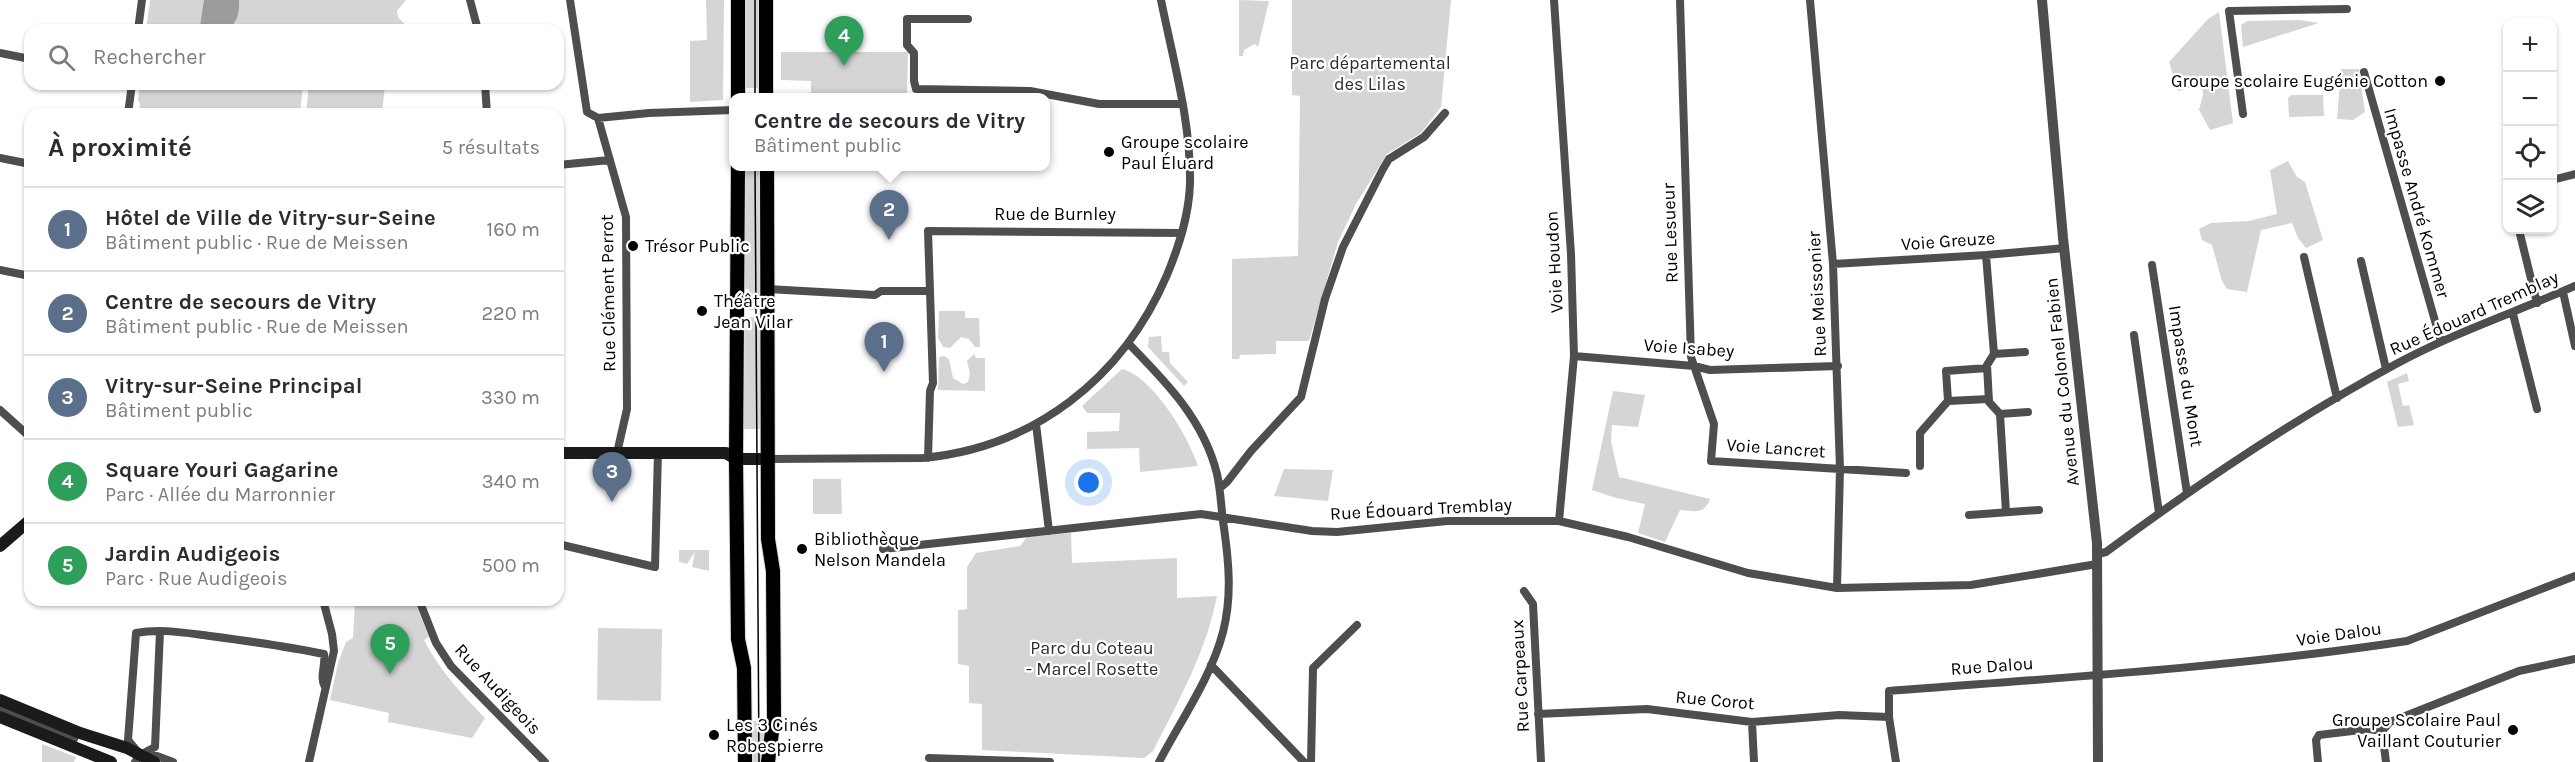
<!DOCTYPE html>
<html lang="fr">
<head>
<meta charset="utf-8">
<style>
  body { margin:0; font-family:Karla,sans-serif; background:#f2f2f3; color:#2b2b33 }
  .controls { position:absolute; right:18px; top:18px; display:grid; overflow:hidden; border-radius:12px; box-shadow:0 2px 4px #0004 }
  .controls button { width:54px; height:54px; display:grid; place-items:center; padding:0; border:0; border-bottom:2px solid #e1e1e2; background:#fff; color:#2b2b33; font:30px sans-serif }
  .you { position:absolute; left:1089px; top:483px; width:21px; height:21px; margin:-15px; border:4px solid #fff; border-radius:50%; background:#1a73e8; box-shadow:0 0 0 9px #1a73e833 }
  .badge { display:grid; place-items:center; width:39px; height:39px; border-radius:50%; background:#000; color:#fff; font-size:20px; font-weight:700 }
  .pin { position:absolute; translate:-50% -50px; filter:drop-shadow(0 2px 3px #0008) }
  .pin::after { content:''; position:absolute; top:32px; width:21px; height:18px; background:inherit; clip-path:polygon(0 0,100% 0,50% 100%) }
  .popup { position:absolute; left:729px; top:93px; width:321px; height:78px; box-sizing:border-box; display:grid; place-content:center; border-radius:12px; background:#fff; filter:drop-shadow(0 2px 4px #0005); font-size:20px; white-space:nowrap; color:#7c7c81 }
  .popup b { font-size:22px; color:#2b2b33 }
  .popup::after { content:''; position:absolute; left:50%; top:100%; margin-left:-12px; border:12px solid transparent; border-top-color:#fff }
  .list { margin:0; padding:0; list-style:none }
  h2 { display:flex; justify-content:space-between; align-items:center; height:78px; margin:0; padding:0 24px; font-size:26px }
  h2 small { font-size:20px; font-weight:400; color:#7c7c81 }
  .list li { display:grid; grid-template-columns:39px 1fr auto; gap:18px; align-items:center; box-sizing:border-box; height:84px; padding:0 24px; border-top:2px solid #e1e1e2 }
  .list b { display:block; font-size:22px; white-space:nowrap }
  .list p { margin:0; font-size:20px; white-space:nowrap; color:#7c7c81 }
  .list em { font-size:20px; font-style:normal; color:#7c7c81 }
  .icon { flex:none; width:33px; height:33px; fill:none; stroke:currentColor; stroke-width:2; stroke-linecap:round; stroke-linejoin:round }
  .map { position:relative; flex:none; width:2575px; height:762px; overflow:hidden }
  .search { position:absolute; background:#fff; box-shadow:0 2px 4px #0004; left:24px; top:24px; width:540px; height:66px; display:flex; align-items:center; gap:15px; box-sizing:border-box; padding:0 21px; border-radius:18px; color:#7c7c81; font-size:22px }
  .panel { position:absolute; background:#fff; box-shadow:0 2px 4px #0004; left:24px; top:108px; width:540px; height:498px; border-radius:18px }
  .map>svg:first-child { display:block }
  .green { fill:#d5d5d5 }
  .water { fill:#9c9c9c }
  .lines { fill:none; stroke-linecap:round; stroke-linejoin:round }
  .primary-casing { stroke:#dbdbdb; stroke-width:16 }
  .minor { stroke:#4e4e4e; stroke-width:8 }
  .tertiary { stroke:#4e4e4e; stroke-width:10 }
  .secondary { stroke:#1b1b1b; stroke-width:12 }
  .primary { stroke:#000; stroke-width:14 }
  .tram { stroke:#000; stroke-width:1.5 }
  .poi-dot { fill:#000; stroke:#fff; stroke-width:2 }
  .labels { text-anchor:middle; dominant-baseline:central; stroke-width:4.5; stroke-linejoin:round; paint-order:stroke }
  .park-label { font-size:18px; fill:#2c2c2c; stroke:#fff }
  .poi-label { font-size:18px; fill:#000; stroke:#fff; text-anchor:start }
  .street-label { font-size:18px; fill:#000; stroke:#fff }
</style>
</head>
<body>
<div class="map">
<svg width="2575" height="762" viewBox="0 0 2575 762">
  <rect width="100%" height="100%" fill="#fff"/>
  <!-- green -->
  <path class="green" d="M150,0H406L397,11L398,17L410,30H146Z
    M706,0H724L723,100L690,102V41L707,40Z
    M742,0H761V88H743Z
    M1239,0L1269,1L1258,47L1255,44L1244,50L1243,56H1239Z
    M1292,0H1451L1441,107L1421,133L1387,154L1356,204L1338,242L1309,341H1276V354L1240,355L1239,359H1232V259L1298,256L1300,96L1292,95Z
    M2219,12L2233,123L2210,130L2199,110L2203,95L2202,84L2178,91L2169,62L2208,19Z
    M2300,20L2319,23L2243,47L2241,25L2247,21Z
    M781,52H908L907,97H811V81L781,80Z
    M2341,69H2359L2365,112L2353,120L2337,119Z
    M140,84H303L300,114H139L140,104L138,100Z
    M309,84H385L382,114H306Z
    M2291,95H2323L2324,116L2289,117L2288,98Z
    M2288,161L2297,177L2305,182L2323,240L2306,248L2298,238L2292,223L2261,230L2247,292L2227,289L2222,281L2212,245L2202,240L2199,229L2211,223L2249,221L2277,214L2270,170Z
    M742,167H762V310H749V289H742Z
    M939,311H965V318H979L980,347H975L969,339L961,337L950,348L943,347L938,338Z
    M742,317H762L763,429H742Z
    M1161,336L1162,352H1169L1170,363L1188,382L1184,386L1148,347L1149,337Z
    M974,354L976,358H985V391L938,390L939,357L944,356L949,359L953,378L963,384L968,382L970,374L967,361Z
    M1122,369C1152,376 1189,437 1198,466L1140,472L1139,448L1087,449V432L1119,431L1120,413H1087L1082,406Z
    M2407,373L2409,381L2398,384L2403,406L2409,405L2414,425L2398,427L2387,382Z
    M1613,391L1645,395L1638,427L1612,425L1611,441L1619,477L1710,499C1704,515 1695,511 1680,510L1665,542L1638,533L1645,504L1616,498L1592,490Z
    M1284,469L1333,470L1328,501L1274,496Z
    M813,479H841L842,514H813Z
    M1071,533L1072,563L1177,558V598L1217,596C1206,652 1179,700 1153,751L1144,758L982,750V704L969,703V666L958,664V610L967,609V567L976,553L1020,546L1027,537Z
    M679,550H709V571L692,567L695,552L687,564L679,562Z
    M355,600H414L429,637L424,640C440,671 461,693 485,718L472,738L388,722L389,713L330,700L338,663L346,642L353,638Z
    M598,628L662,629L661,701L597,700Z
    M748,721H770L764,762H749Z
    M42,744L76,757L74,762H42Z"/>
  <!-- water -->
  <path class="water" d="M204,0H239C240,28 228,32 203,29L200,26Z"/>
  <g class="lines">
    <!-- primary casing -->
    <g class="primary-casing">
      <path id="primary" d="M766,0V98
        M738,98V0
        M738,166L736,459L738,639L744,668L745,762
        M767,166L768,539L773,571L774,717L768,762"/>
    </g>
    <!-- minor -->
    <path class="minor" d="M470,0L478,30
      M570,0L587,112L598,118L626,217L627,409L617,453
      M1554,0L1571,254L1574,356L1559,521
      M1680,0L1691,357L1714,424L1711,461L1906,473
      M1810,0L1833,264L1840,469L1837,588
      M968,19H907V45L914,53V81L916,89L1030,91L1099,104H1182
      M138,30L142,0
      M0,53L30,59
      M2364,72L2441,342
      M485,84L487,114
      M128,114L132,84
      M2243,114L2229,11L2347,9
      M598,118L649,113L733,110
      M0,158L30,164
      M558,165L610,160
      M2552,180L2575,174
      M2519,230L2537,303
      M1986,255L1994,354L1987,365L1989,402L2000,414L2006,512
      M2304,257L2337,398
      M2361,261L2386,369
      M1833,264L1986,255L2065,248
      M2152,265L2187,493
      M0,270L30,276
      M767,289L875,295L881,291H929
      M2563,292L2575,346
      M2513,314L2537,409
      M2134,335L2159,513
      M1129,344C1166,382 1204,420 1217,474C1221,491 1221,510 1224,528C1229,563 1232,597 1223,632C1211,678 1181,720 1159,762
      M1994,354L2025,352
      M1574,356L1694,366L1710,370L1838,366
      M1987,368L1946,371L1948,401L1989,399
      M0,410L30,437
      M2000,414L2028,412
      M1036,424L1049,531
      M928,458L930,391L933,383L928,231L1182,233
      M769,459L922,458C1034,448 1123,378 1167,275C1179,246 1189,216 1190,183C1191,121 1173,60 1161,0
      M1920,466V433L1948,401
      M1220,488L1227,482L1251,451L1301,397L1325,299L1343,247L1383,169L1389,159L1424,137L1445,113
      M1969,515L2039,510
      M558,544L655,567L658,452
      M883,549L1201,514L1312,531L1337,532L1447,521H1559L1628,537L1748,573L1837,588L1971,585L2097,564
      M2098,554L2106,552C2199,483 2294,419 2396,364C2453,333 2516,312 2575,286
      M1524,591L1533,604L1541,762
      M419,600L436,643L451,666L545,762
      M1211,665L1304,762
      M0,708L74,739
      M1538,714L1647,709L1752,722L1839,715L1889,717
      M1752,722L1754,762
      M2382,731L2390,722L2519,671L2575,659
      M2382,731L2386,762
      M138,752L128,740L136,633C160,628 186,633 210,636C248,641 286,646 324,654C326,666 319,677 325,687
      M144,755L157,756L173,762
      M929,758L1050,762
      M135,762L140,755L155,747L160,631
      M309,762L334,651L332,634L323,600
      M1311,762L1313,668L1357,625
      M1896,762L1889,717V691C2056,678 2221,668 2387,644L2407,641L2575,576
      M2318,762L2316,740L2319,735L2369,729L2382,731"/>
    <!-- tertiary -->
    <path class="tertiary" d="M2042,0L2063,238L2097,543L2098,762"/>
    <!-- secondary -->
    <path class="secondary" d="M558,453H726L736,459H769
      M0,546L30,520
      M0,700L80,733L127,748L154,762
      M0,717L111,762"/>
    <!-- primary -->
    <use href="#primary" class="primary"/>
    <!-- tram -->
    <path class="tram" d="M755,0V98
      M755,166L759,762"/>
  </g>
  <!-- markers -->
  <g class="poi-dot">
    <circle cx="2440" cy="81" r="6"/>
    <circle cx="1109" cy="152" r="6"/>
    <circle cx="633" cy="246" r="6"/>
    <circle cx="702" cy="311" r="6"/>
    <circle cx="802" cy="549" r="6"/>
    <circle cx="2513" cy="730" r="6"/>
    <circle cx="714" cy="735" r="6"/>
  </g>
  <g class="labels">
    <!-- park labels -->
    <g class="park-label">
      <text x="1370" y="63">Parc départemental<tspan x="1370" dy="21">des Lilas</tspan></text>
      <text x="1092" y="648">Parc du Coteau<tspan x="1092" dy="21">- Marcel Rosette</tspan></text>
    </g>
    <!-- poi labels -->
    <g class="poi-label">
      <text x="2428" y="81" text-anchor="end">Groupe scolaire Eugénie Cotton</text>
      <text x="1121" y="142">Groupe scolaire<tspan x="1121" dy="21">Paul Éluard</tspan></text>
      <text x="645" y="246">Trésor Public</text>
      <text x="714" y="301">Théâtre<tspan x="714" dy="21">Jean Vilar</tspan></text>
      <text x="814" y="539">Bibliothèque<tspan x="814" dy="21">Nelson Mandela</tspan></text>
      <text x="2501" y="720" text-anchor="end">Groupe Scolaire Paul<tspan x="2501" dy="21">Vaillant Couturier</tspan></text>
      <text x="726" y="725">Les 3 Cinés<tspan x="726" dy="21">Robespierre</tspan></text>
    </g>
    <!-- street labels -->
    <g class="street-label">
      <text transform="translate(2417 203) rotate(74)">Impasse André Kommer</text>
      <text x="1055" y="214">Rue de Burnley</text>
      <text transform="translate(1670 233) rotate(-92)">Rue Lesueur</text>
      <text transform="translate(1948 241) rotate(-4)">Voie Greuze</text>
      <text transform="translate(1554 262) rotate(-93)">Voie Houdon</text>
      <text transform="translate(608 293) rotate(-91)">Rue Clément Perrot</text>
      <text transform="translate(1817 294) rotate(-93)">Rue Meissonier</text>
      <text transform="translate(2474 313) rotate(-24)">Rue Édouard Tremblay</text>
      <text transform="translate(1689 348) rotate(4)">Voie Isabey</text>
      <text transform="translate(2186 376) rotate(81)">Impasse du Mont</text>
      <text transform="translate(2062 382) rotate(-96)">Avenue du Colonel Fabien</text>
      <text transform="translate(1776 448) rotate(4)">Voie Lancret</text>
      <text transform="translate(1421 509) rotate(-3)">Rue Édouard Tremblay</text>
      <text transform="translate(2339 634) rotate(-8)">Voie Dalou</text>
      <text transform="translate(1992 666) rotate(-4)">Rue Dalou</text>
      <text transform="translate(1520 676) rotate(-93)">Rue Carpeaux</text>
      <text transform="translate(498 689) rotate(47)">Rue Audigeois</text>
      <text transform="translate(1715 700) rotate(5)">Rue Corot</text>
    </g>
  </g>
</svg>
<div class="controls">
<button>+</button>
<button>−</button>
<button><svg class="icon" aria-label="locate" viewBox="0 0 24 24"><circle cx="12" cy="12" r="6"/><path d="M12 2v4M12 18v4M2 12h4M18 12h4"/></svg></button>
<button><svg class="icon" aria-label="layers" viewBox="0 0 24 24"><path d="M12 4l9 5-9 5-9-5zM3 14l9 5 9-5"/></svg></button>
</div>
<div class="you"></div>
<div class="pin badge" style="left:884px;top:372px;background:#5c6f8a">1</div>
<div class="pin badge" style="left:889px;top:240px;background:#5c6f8a">2</div>
<div class="popup"><b>Centre de secours de Vitry</b>Bâtiment public</div>
<div class="pin badge" style="left:612px;top:502px;background:#5c6f8a">3</div>
<div class="pin badge" style="left:844px;top:66px;background:#2e9e5b">4</div>
<div class="pin badge" style="left:390px;top:674px;background:#2e9e5b">5</div>
<div class="search"><svg class="icon" aria-label="search" viewBox="0 0 24 24"><circle cx="10" cy="10" r="6"/><path d="M15 15l6 6"/></svg>Rechercher</div>
<section class="panel">
<h2>À proximité<small>5 résultats</small></h2>
<ul class="list">
<li><span class="badge" style="background:#5c6f8a">1</span><div><b>Hôtel de Ville de Vitry-sur-Seine</b><p>Bâtiment public · Rue de Meissen</p></div><em>160 m</em></li>
<li><span class="badge" style="background:#5c6f8a">2</span><div><b>Centre de secours de Vitry</b><p>Bâtiment public · Rue de Meissen</p></div><em>220 m</em></li>
<li><span class="badge" style="background:#5c6f8a">3</span><div><b>Vitry-sur-Seine Principal</b><p>Bâtiment public</p></div><em>330 m</em></li>
<li><span class="badge" style="background:#2e9e5b">4</span><div><b>Square Youri Gagarine</b><p>Parc · Allée du Marronnier</p></div><em>340 m</em></li>
<li><span class="badge" style="background:#2e9e5b">5</span><div><b>Jardin Audigeois</b><p>Parc · Rue Audigeois</p></div><em>500 m</em></li>
</ul>
</section>
</div>
</body>
</html>
